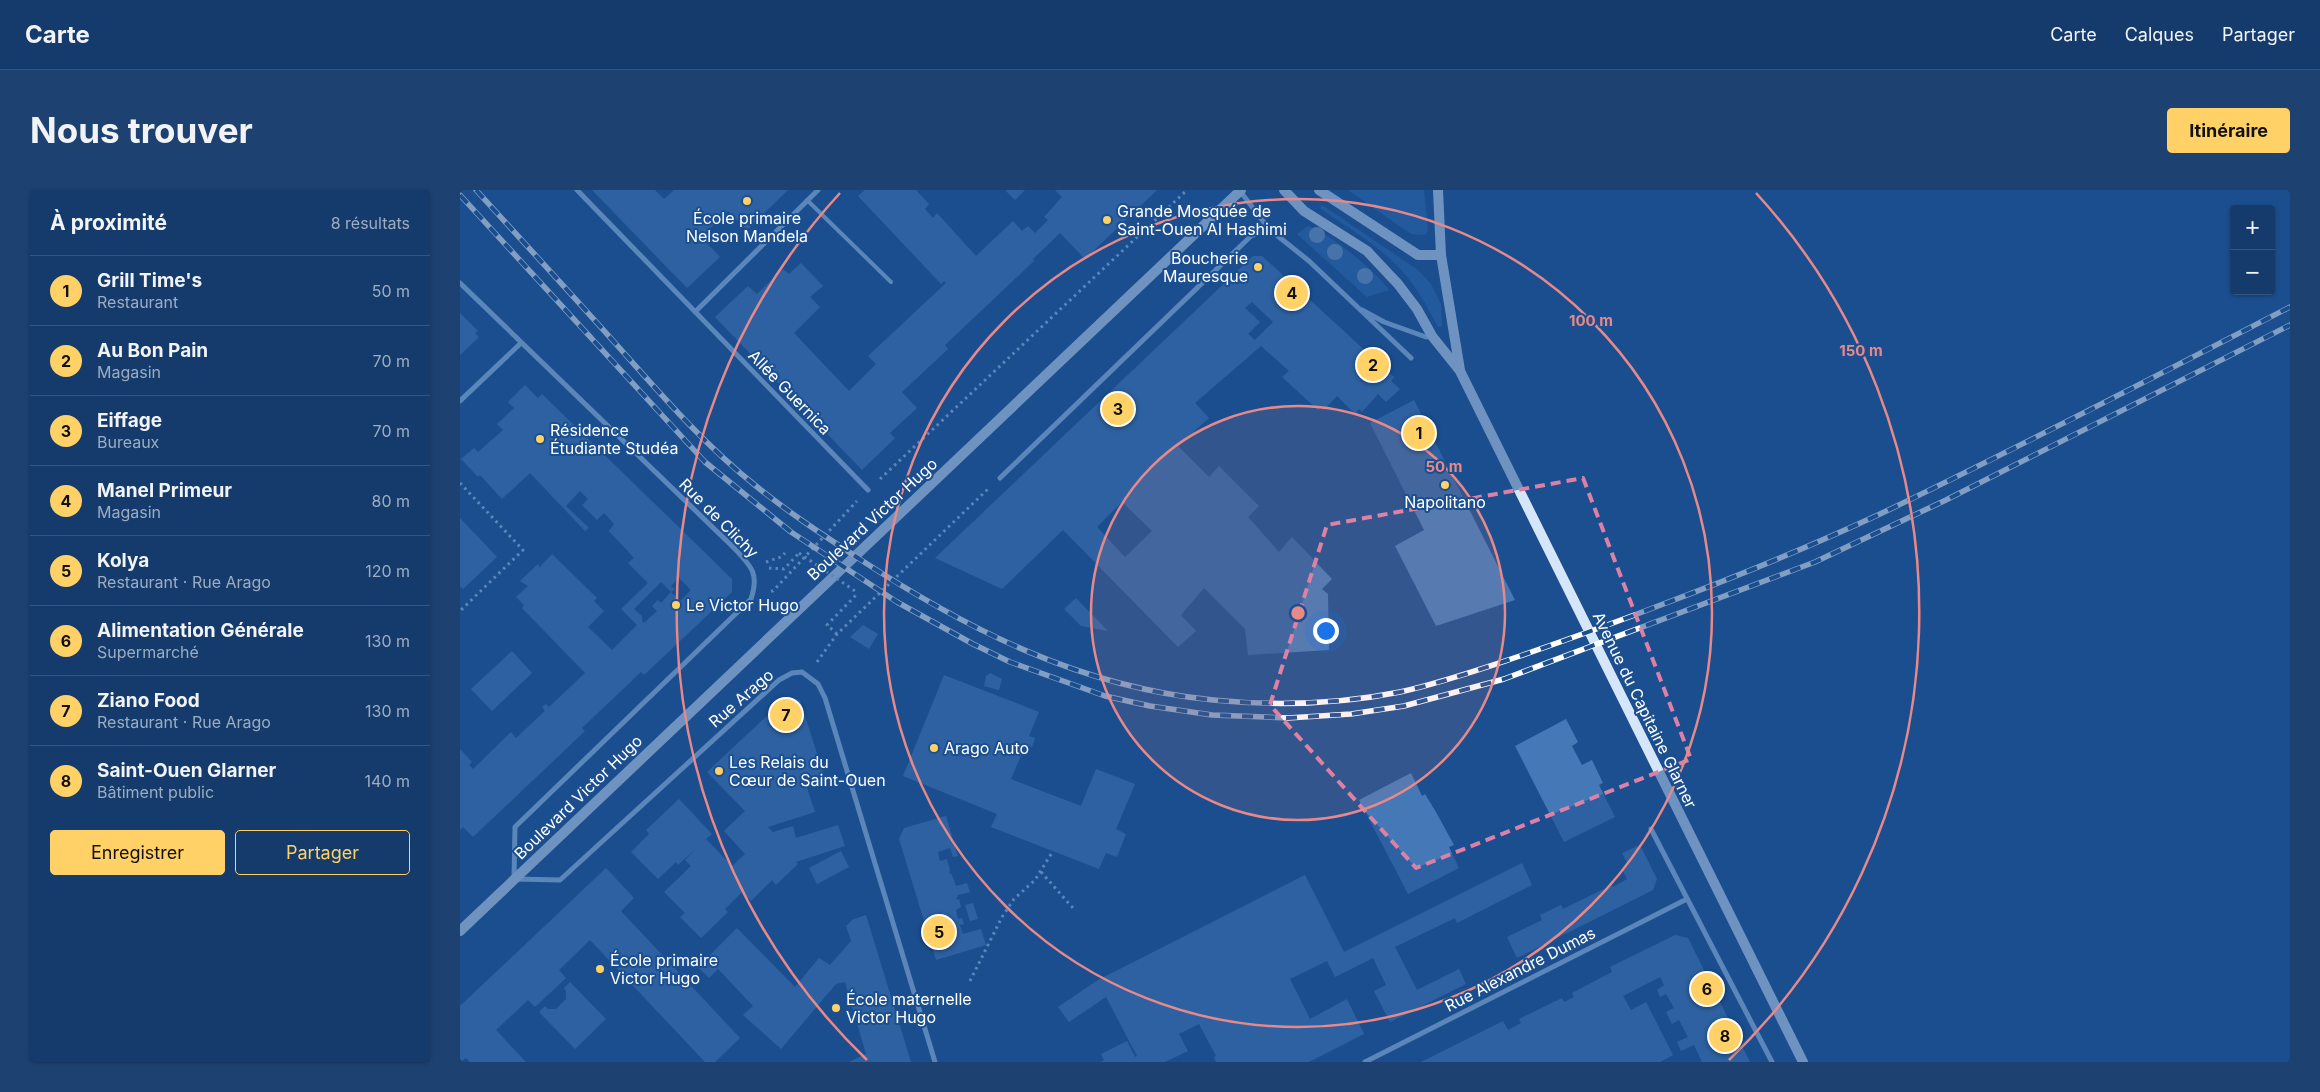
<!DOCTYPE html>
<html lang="fr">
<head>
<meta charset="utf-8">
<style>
  body { margin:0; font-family:Inter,sans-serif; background:#1d4271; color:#f1f3f6 }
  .controls { position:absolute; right:15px; top:15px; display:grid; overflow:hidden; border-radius:5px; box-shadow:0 1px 4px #0004 }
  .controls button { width:45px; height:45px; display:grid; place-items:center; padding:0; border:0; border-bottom:1px solid #33557e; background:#143b6b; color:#f1f3f6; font:25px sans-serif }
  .you { position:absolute; left:865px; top:440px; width:18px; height:18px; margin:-12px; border:4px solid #fff; border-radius:50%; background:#1a73e8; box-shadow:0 0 0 8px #1a73e833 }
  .badge { display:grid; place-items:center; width:32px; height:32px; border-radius:50%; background:#ffd166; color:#111; font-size:16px; font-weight:700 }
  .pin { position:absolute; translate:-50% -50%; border:2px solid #fff; box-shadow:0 1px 5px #0006 }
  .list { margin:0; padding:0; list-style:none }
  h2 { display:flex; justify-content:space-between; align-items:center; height:65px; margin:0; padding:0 20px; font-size:21px }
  h2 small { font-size:16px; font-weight:400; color:#9dadc1 }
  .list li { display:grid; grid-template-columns:32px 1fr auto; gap:15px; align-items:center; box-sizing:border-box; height:70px; padding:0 20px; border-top:1px solid #33557e }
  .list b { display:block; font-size:19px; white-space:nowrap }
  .list p { margin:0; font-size:16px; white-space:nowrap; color:#9dadc1 }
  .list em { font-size:16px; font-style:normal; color:#9dadc1 }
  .actions { display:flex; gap:10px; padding:15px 20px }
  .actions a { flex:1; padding:11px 0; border:1px solid #ffd166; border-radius:5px; text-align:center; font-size:18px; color:#ffd166 }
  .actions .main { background:#ffd166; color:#111 }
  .map { position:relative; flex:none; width:1830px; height:872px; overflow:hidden; border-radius:5px }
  header { display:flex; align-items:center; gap:30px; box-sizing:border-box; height:70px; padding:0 25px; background:#143b6b; border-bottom:1px solid #33557e }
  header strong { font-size:24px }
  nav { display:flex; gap:28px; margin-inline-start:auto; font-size:18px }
  .intro { display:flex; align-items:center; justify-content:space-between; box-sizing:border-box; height:120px; padding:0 30px }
  h1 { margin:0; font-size:35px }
  .button { padding:12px 22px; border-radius:5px; background:#ffd166; color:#111; font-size:18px; font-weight:700 }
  main { display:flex; gap:30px; padding:0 30px }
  aside { flex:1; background:#143b6b; border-radius:5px; box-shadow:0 1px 4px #0004 }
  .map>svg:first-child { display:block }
  .green { fill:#2e69ad }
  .building { fill:#4478b7; fill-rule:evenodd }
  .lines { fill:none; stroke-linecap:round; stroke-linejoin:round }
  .path { stroke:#a9c9ee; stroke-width:3; stroke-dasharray:2.5 4; stroke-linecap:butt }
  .lane { stroke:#a9c9ee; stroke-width:4 }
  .street { stroke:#a9c9ee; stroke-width:5 }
  .secondary { stroke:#d6e6fa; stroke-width:10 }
  .rail-casing { stroke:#fff; stroke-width:5.5 }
  .rail { stroke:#1b4f8f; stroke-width:4; stroke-dasharray:11; stroke-linecap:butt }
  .path-bridge { stroke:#a9c9ee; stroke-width:3; stroke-dasharray:2.5 4; stroke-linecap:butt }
  .tree { fill:#7ea0ca }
  .marked { fill:none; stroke:#dd80a5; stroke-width:4; stroke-dasharray:10 6; stroke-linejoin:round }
  .ring { fill:none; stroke:#e88989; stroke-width:2.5 }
  .poi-dot { fill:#ffd166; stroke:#1b4f8f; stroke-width:2 }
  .labels { text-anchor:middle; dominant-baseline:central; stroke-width:4; stroke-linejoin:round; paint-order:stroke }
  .poi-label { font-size:16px; fill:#fff; stroke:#1b4f8f; text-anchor:start }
  .street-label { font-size:16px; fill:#fff; stroke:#1b4f8f }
  .centre { fill:#e88989; stroke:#1b4f8f; stroke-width:2.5 }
  .ring-label { font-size:15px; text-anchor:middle; font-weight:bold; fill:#e88989; stroke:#1b4f8f; stroke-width:4; stroke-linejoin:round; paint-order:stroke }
</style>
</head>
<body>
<header>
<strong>Carte</strong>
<nav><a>Carte</a><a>Calques</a><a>Partager</a></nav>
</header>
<div class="intro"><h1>Nous trouver</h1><a class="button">Itinéraire</a></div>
<main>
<aside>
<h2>À proximité<small>8 résultats</small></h2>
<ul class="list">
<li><span class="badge">1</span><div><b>Grill Time's</b><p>Restaurant</p></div><em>50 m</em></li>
<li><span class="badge">2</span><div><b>Au Bon Pain</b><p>Magasin</p></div><em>70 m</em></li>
<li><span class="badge">3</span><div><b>Eiffage</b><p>Bureaux</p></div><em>70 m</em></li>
<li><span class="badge">4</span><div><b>Manel Primeur</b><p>Magasin</p></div><em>80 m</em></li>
<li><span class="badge">5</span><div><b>Kolya</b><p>Restaurant · Rue Arago</p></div><em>120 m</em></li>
<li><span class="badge">6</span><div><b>Alimentation Générale</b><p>Supermarché</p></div><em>130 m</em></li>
<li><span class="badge">7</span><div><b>Ziano Food</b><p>Restaurant · Rue Arago</p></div><em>130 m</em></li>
<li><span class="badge">8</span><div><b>Saint-Ouen Glarner</b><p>Bâtiment public</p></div><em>140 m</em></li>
</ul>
<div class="actions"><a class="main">Enregistrer</a><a>Partager</a></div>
</aside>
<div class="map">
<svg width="1830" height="872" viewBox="0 0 1830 872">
  <rect width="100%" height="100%" fill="#1b4f8f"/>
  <!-- green -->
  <path class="green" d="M888,0H964L968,41L965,45L951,44Z
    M862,15L958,80L971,94L981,114L982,136L978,137C968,118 958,99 943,82C920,56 888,38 860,18Z
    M848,36C871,44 914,80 929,100L907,107L837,44Z"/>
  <!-- building -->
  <path class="building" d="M132,0H195L204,9L214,0H328L287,40L268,21L241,47L260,67L227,98Z
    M405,0H456L469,14L465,19L473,28L477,23L516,66L553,31L562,41L568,36L575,43L588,30L584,27L602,7L595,0H697L625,69L600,43L573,69L574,71L485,155L488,159L442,202L457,218L430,243L435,248L402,280L255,127L288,96L297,104L323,79L329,84L341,73L363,96L350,107L360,117L334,143L389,201L416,174L408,166L486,93L484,91L481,94L398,6Z
    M545,0H565L555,10Z
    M793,66H802L934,187L931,191L940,199L926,212L918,204L902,222L899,219L895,224L877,206L864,220L861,217L858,220L822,187L829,181L801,156L735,213L749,228L718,256L749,287L759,276L799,316L788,327L819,362L832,347L872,389L862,399L868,404L869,460L788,465L785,439L744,398L721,425L736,441L718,457L603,340L542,399L475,368ZM792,112L813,132L795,150L788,144L800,132L785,118ZM662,312L692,341L665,367L637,337Z
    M0,123L18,141L15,143L19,147L0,165Z
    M65,195L78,208L82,204L272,389V402L184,485L181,482L122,538L125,541L13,647L3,637L0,640V559L12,572L9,575L13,579L51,542L56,548L85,521L82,517L86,514L89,517L125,483L62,418L64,415L56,407L68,396L60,391L78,374L80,377L92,364L137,408L134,411L144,421L128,437L152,460L177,435L161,419L188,393L168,373L174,368L149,341L154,334L144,323L137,330L122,315L128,309L120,301L106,316L129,338L125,341L70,283L42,309L20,285L18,287L1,269L14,258L18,262L43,240L37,234L54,218L48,212ZM219,388L231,400L220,411L211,402L215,399L211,396ZM201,392L211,402L201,413L198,410L192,416L197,421L184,433L182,431V426L174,419Z
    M954,210L1055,410L976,436L935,356L964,340L910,233Z
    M0,328L37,367L3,399L0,396Z
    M616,408L648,441L621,436L604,419Z
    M403,435L418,444L409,459L390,447Z
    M52,461L72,483L32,521L11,499Z
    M530,483L542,489L539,500L524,496L526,486Z
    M484,485L579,522L569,546L575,548L572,557L566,554L551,589L621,616L636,579L675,594L656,639L666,644L657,667L646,663L639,679L531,637L537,624L443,586Z
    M328,506L340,510L366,592L347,598L355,622L308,637L313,642L333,636L336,648L378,635L385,656L336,672L338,674L316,695L312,690L291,711L282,702L265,719L268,722L241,748L220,727L225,723L204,702L231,676L225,670L238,657L218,675L216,672L198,689L171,662L189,644L186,640L219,609L252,644L246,649L272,676L285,664L264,641L285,621L247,582Z
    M1106,529L1118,552L1112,556L1122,575L1132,570L1143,593L1139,595L1155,627L1104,652L1055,556Z
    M951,583L962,606L965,604L976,622L994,655L989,657L999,678L948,704L899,610Z
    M486,626L498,666L493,667L490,658L478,662L480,671L487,669L490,680L489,683L492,685L496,696L507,693L510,702L498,705L496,710L499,709L501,717L496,720L498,729L502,728L504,734L500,735L503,744L521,739L526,755L476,770L439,649L444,638Z
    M1180,655L1197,689L1193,700L1057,768L1047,747L1082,730L1080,725L1101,715L1103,719L1152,695L1153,697L1167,689L1162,679L1168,675L1162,663Z
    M381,661L389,677L357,694L349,678Z
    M1062,673L1072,695L997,733L995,728L935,757L957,800L999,779L1006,794L930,832L914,801L926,795L913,768L875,787L867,771L830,789L850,829L887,809L904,844L849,872H756L754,867L756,866L739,834L719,844L728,861L705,872H641L644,870L641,864L667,851L675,867L677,866L646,807L609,832L598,817L638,790L845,685L884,762Z
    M146,678L174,708L161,721L280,848L255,872H245L130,750L99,780L106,788L75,817L68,810L36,840L66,872H10L6,868L0,872V816Z
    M513,713L518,729L510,731L505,715Z
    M406,725L451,872H389L406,864L385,792L376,794L321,859L283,825L293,816L258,779L249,788L238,777L277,738L335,797L359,768L370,775L391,751L386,736L392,730Z
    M1215,745L1228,748L1290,872H1242L1234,855L1221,861L1217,852L1228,847L1219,830L1212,834L1206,822L1214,818L1206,804L1200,807L1197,800L1204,795L1200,787L1163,806L1171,820L1186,812L1213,865L1200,872H961L1043,831L1048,840L1061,833L1059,829L1102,808L1104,812L1114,807L1112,803L1152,782L1150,777Z
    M110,792L146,829L115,859L79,822L85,816L88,819H96L106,809V801L104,798Z"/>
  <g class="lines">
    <!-- path -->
    <path class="path" d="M420,289L727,0
      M0,293L63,360L0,421
      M306,372L321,367L325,363
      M309,378L324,379L339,363
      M311,401H313L397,311
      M377,444L367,435L398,403
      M357,472L377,444L528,299
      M581,682L613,718
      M510,791L542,727L554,709L575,690L593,661"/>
    <!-- lane -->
    <path class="lane" d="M347,10L431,92"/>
    <!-- street -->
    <path class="street" d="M117,0L408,300
      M780,1L809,39L849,71L951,168
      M0,93L272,356C290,375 300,382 291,409L55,637L54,689L100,690L319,490L332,483L342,482L358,494L365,508L475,872
      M902,120L924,132L966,147L972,146
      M235,122L358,0
      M0,211L61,153
      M540,288L791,46L809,39
      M1191,639L1312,872
      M905,872L1227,709"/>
    <!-- secondary -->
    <path class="secondary" d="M824,0L844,21L907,61L938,94L957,119L972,146L1000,181L1343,872
      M859,0L958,65H981
      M978,0L981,65L1000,180
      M0,741L781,0"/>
    <!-- rail casing -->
    <g class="rail-casing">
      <path id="rail" d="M16,0C65,54 115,108 164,163C205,209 247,257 296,296C328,322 363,345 398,368C508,440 620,497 753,510C814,516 880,514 940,502C981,493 1021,479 1060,466C1106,450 1152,434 1198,416C1273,388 1347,358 1420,324C1558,258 1694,187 1830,117
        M0,5L245,272L331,342L437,412L513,454L550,472L645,506L690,516L752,525L828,528L891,524L944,516L1044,489L1355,372L1486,310L1830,135"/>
    </g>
    <!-- rail -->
    <use href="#rail" class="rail"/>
    <!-- path-bridge -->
    <path class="path-bridge" d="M339,363L398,403"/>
  </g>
  <!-- trees -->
  <g class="tree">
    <circle cx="857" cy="45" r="8"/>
    <circle cx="875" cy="62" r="8"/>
    <circle cx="905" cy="86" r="8"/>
  </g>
  <!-- marked area -->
  <path d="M0 0H1830V872H0ZM1123,288L1231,569L956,678L810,515L867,335Z" fill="#1b4f8f" fill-opacity=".55" fill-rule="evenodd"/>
  <path class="marked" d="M1123,288L1231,569L956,678L810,515L867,335Z"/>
  <!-- distance rings -->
  <circle cx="838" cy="423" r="207" fill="#e88989" fill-opacity=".12"/>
  <g class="ring">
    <circle cx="838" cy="423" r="207"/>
    <circle cx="838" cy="423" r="414"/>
    <path d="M407 870A621 621 0 0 1 380 3M1296 3A621 621 0 0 1 1269 870"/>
  </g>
  <!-- markers -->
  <g class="poi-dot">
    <circle cx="287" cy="11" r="5"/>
    <circle cx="647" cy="30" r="5"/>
    <circle cx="798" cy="77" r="5"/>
    <circle cx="80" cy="249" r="5"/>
    <circle cx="985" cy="295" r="5"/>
    <circle cx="216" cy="415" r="5"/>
    <circle cx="474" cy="558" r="5"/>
    <circle cx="259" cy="581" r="5"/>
    <circle cx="140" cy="779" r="5"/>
    <circle cx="376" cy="818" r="5"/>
  </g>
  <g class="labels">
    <!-- poi labels -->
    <g class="poi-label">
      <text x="657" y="21">Grande Mosquée de<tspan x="657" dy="18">Saint-Ouen Al Hashimi</tspan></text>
      <text x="287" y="28" text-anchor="middle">École primaire<tspan x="287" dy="18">Nelson Mandela</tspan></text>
      <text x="788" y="68" text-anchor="end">Boucherie<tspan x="788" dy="18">Mauresque</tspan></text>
      <text x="90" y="240">Résidence<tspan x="90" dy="18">Étudiante Studéa</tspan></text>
      <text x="985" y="312" text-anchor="middle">Napolitano</text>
      <text x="226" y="415">Le Victor Hugo</text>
      <text x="484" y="558">Arago Auto</text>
      <text x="269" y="572">Les Relais du<tspan x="269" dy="18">Cœur de Saint-Ouen</tspan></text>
      <text x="150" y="770">École primaire<tspan x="150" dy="18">Victor Hugo</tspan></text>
      <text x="386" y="809">École maternelle<tspan x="386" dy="18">Victor Hugo</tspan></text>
    </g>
    <!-- street labels -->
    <g class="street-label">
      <text transform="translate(330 202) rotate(46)">Allée Guernica</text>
      <text transform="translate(259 328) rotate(45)">Rue de Clichy</text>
      <text transform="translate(412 329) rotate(-43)">Boulevard Victor Hugo</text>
      <text transform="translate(281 508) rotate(-41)">Rue Arago</text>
      <text transform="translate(1185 520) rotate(64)">Avenue du Capitaine Glarner</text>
      <text transform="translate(118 607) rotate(-44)">Boulevard Victor Hugo</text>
      <text transform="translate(1060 779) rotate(-27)">Rue Alexandre Dumas</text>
    </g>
  </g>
  <circle cx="838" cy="423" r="8" class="centre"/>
  <g class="ring-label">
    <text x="1131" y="136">100 m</text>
    <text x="1401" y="166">150 m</text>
    <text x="984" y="282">50 m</text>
  </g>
</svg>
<div class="controls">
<button>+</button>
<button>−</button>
</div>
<div class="you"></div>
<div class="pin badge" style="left:959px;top:243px">1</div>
<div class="pin badge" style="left:913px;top:175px">2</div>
<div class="pin badge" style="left:658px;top:219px">3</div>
<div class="pin badge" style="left:832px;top:103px">4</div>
<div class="pin badge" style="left:479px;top:742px">5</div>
<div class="pin badge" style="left:1247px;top:799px">6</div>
<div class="pin badge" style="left:326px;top:525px">7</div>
<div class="pin badge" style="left:1265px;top:846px">8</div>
</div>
</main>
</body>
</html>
